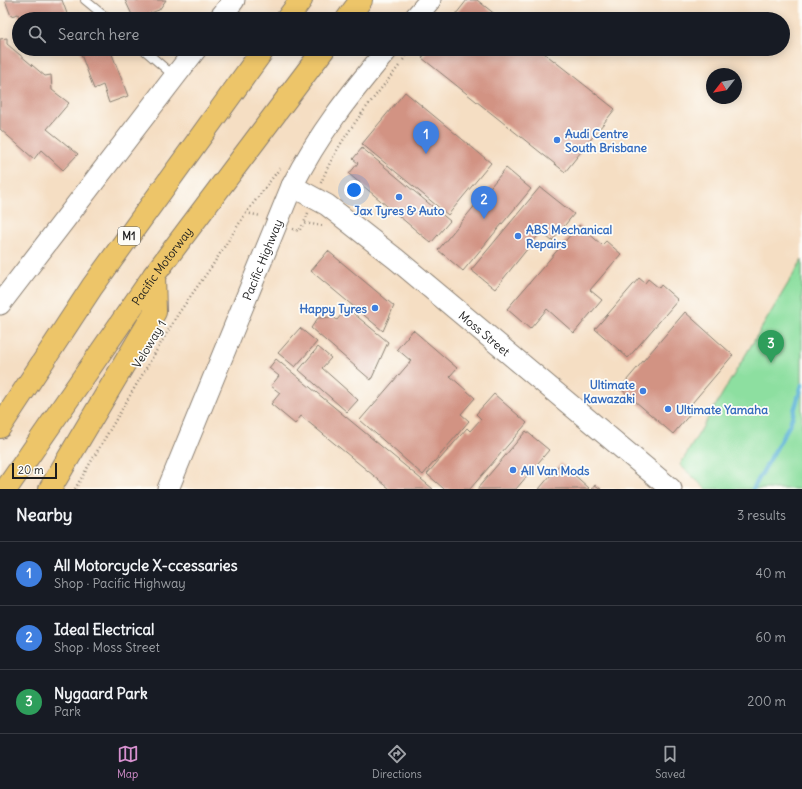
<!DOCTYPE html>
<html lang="en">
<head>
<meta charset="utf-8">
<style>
  body { margin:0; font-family:Delius,sans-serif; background:#20242c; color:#f1f3f6 }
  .compass { position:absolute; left:706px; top:68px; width:36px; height:36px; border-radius:50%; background:#171b24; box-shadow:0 2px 10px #0003; rotate:239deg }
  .scale { position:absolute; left:12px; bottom:10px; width:45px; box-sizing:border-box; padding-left:4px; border:2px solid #1c1c1c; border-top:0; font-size:11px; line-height:14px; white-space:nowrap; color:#1c1c1c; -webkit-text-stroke:3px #fdfcf7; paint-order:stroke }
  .you { position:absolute; left:354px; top:190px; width:14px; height:14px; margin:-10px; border:3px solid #fff; border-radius:50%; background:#1a73e8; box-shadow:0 0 0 6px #1a73e833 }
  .badge { display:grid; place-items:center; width:26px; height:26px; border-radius:50%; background:#d690ce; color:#fff; font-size:13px; font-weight:700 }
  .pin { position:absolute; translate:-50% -33px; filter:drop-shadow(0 1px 2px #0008) }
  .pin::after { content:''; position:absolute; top:21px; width:14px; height:12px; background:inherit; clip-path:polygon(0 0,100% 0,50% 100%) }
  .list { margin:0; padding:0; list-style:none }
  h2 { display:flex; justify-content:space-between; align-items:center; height:52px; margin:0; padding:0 16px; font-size:17px }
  h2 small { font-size:13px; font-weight:400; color:#9ea1a6 }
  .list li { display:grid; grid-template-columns:26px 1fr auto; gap:12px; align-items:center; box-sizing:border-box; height:64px; padding:0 16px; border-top:1px solid #363941 }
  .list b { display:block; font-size:15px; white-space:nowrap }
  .list p { margin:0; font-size:13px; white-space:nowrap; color:#9ea1a6 }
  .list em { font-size:13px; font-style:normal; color:#9ea1a6 }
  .icon { flex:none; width:22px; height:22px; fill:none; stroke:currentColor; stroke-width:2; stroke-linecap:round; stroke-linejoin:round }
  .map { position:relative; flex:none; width:802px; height:489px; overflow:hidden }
  .search { position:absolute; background:#171b24; box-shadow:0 2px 10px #0003; left:12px; right:12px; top:12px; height:44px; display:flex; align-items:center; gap:10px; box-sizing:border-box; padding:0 14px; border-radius:22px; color:#9ea1a6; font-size:15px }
  .sheet { height:244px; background:#171b24 }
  nav { display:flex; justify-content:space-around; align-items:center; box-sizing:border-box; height:56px; border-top:1px solid #363941; background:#171b24; font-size:11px; color:#9ea1a6 }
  nav a { display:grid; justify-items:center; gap:2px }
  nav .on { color:#d690ce }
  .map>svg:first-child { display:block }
  .green { fill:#8ddfa0; stroke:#547e5e }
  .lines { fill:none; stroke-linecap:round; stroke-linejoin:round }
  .stream { stroke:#5ab2d7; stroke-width:4.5 }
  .building { fill:#d29383 }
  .service-casing { stroke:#887d70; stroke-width:10 }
  .tertiary-casing { stroke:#887d70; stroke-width:23 }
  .motorway-casing { stroke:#887d70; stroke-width:24 }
  .path { stroke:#887d70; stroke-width:2.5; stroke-dasharray:1 3; stroke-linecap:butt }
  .service { stroke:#fff; stroke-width:8 }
  .tertiary { stroke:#fff; stroke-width:21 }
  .motorway { stroke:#edc569; stroke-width:22 }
  .shop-dot { fill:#3f7fe0; stroke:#fdfcf7; stroke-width:1.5 }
  .labels { text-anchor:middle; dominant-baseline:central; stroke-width:3.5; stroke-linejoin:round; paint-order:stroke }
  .shield { fill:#fdfcf7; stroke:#605f5e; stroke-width:1 }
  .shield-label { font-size:11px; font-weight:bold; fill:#1c1c1c }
  .shop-label { font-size:12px; font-weight:bold; fill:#366cbe; stroke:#fdfcf7; text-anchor:start }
  .street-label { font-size:12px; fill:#1c1c1c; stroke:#fdfcf7 }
</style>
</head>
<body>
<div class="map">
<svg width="802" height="489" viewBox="0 0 802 489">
  <rect width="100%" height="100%" fill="#fdfcf7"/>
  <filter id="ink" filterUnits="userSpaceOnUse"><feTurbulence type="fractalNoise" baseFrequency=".025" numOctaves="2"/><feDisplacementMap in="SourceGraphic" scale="8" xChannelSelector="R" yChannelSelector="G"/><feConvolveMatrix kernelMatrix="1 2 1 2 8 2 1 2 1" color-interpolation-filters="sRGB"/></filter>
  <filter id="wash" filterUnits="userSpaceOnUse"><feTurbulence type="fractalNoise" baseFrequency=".012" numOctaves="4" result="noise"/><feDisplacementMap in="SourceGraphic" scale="16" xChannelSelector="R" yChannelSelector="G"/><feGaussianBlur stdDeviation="0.9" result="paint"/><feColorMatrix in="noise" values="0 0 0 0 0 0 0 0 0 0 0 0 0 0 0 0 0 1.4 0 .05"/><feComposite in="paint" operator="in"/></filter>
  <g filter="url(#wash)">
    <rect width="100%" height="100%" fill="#f5dec3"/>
    <!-- green -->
    <path class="green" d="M802,260V489H706L680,465Z"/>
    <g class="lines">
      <!-- stream -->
      <path class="stream" d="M753,489L790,424L802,385"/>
    </g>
    <g id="blocks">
      <!-- building -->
      <path class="building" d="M5,0H62L69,19H20L18,14L11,16Z
        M125,0H166L159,10L134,19Z
        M467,0H477L501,19H452Z
        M7,38V44L45,76L51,75L52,90L69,103L47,129L78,154L63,170L41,150L34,159L0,129V39Z
        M79,49H110L128,96L109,103L103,85L94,89Z
        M429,49H539L615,109L565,172L422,58Z
        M405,92L491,163L448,215L362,144Z
        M362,148L450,221L431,243L349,174L358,163L353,159Z
        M506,168L531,189L463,271L438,250Z
        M540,187L574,214L552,241L541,232L495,289L471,270Z
        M579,225L602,245L606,241L621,254L590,290L602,300L574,333L547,309L530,329L507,309Z
        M328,251L394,306L383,331L311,271Z
        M639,278L645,283L648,279L659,288L661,285L678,300L628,358L595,329Z
        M347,308L388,342L371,380L311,328L318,318L333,317L337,320Z
        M685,312L733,355L687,409L691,413L673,434L620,388Z
        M300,328L317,342L295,367L278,353Z
        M413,330L457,368L450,376L475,398L461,414L469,421L423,475L360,420L411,361L397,349Z
        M318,347L331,358L322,368L358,400L347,412L299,370Z
        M276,359L433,489H390L301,416L295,424L271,404L280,393L271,386L279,376L269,368Z
        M494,394L527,423L470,489H444L427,474L467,428L470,431L481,419L476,414Z
        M526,431L549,450L516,489H477Z
        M561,463L589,488L588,489H539Z
        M595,485L601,489H592Z"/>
    </g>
  </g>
  <g filter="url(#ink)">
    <use href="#blocks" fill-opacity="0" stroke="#887d70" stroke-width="1"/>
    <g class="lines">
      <!-- service casing -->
      <g class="service-casing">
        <path id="service" d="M85,0L108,19
          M143,49L174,76"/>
      </g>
      <!-- tertiary casing -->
      <g class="tertiary-casing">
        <g id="tertiary">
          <path d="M219,19L234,0"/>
          <path d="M414,19L430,0"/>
          <path id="s1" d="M292,186L327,205L396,259L671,489"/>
          <path d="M0,304L196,49"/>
          <path id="s2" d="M168,489L292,186C319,133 350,94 388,49"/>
        </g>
      </g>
      <!-- motorway casing -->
      <g class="motorway-casing">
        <g id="motorway">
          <path d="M287,19L301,0"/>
          <path d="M347,19L361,0"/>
          <path d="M0,427L92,287L264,49"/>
          <path id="s3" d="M6,489L154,275L324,49"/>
          <path d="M50,489L155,312L154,275"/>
        </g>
      </g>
      <!-- path -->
      <path class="path" d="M403,60L412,49
        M321,183C338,139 371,102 399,66
        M246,213L261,216
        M308,213L304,223L324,226
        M293,229L299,231L304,223
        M75,489L178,314L212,266L246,213L280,168"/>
      <!-- service -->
      <use href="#service" class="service"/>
      <!-- tertiary -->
      <use href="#tertiary" class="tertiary"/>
      <!-- motorway -->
      <use href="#motorway" class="motorway"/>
    </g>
  </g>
  <!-- markers -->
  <g class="shop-dot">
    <circle cx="557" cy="140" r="4"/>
    <circle cx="399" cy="197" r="4"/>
    <circle cx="518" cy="236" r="4"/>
    <circle cx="375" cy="308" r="4"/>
    <circle cx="643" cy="391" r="4"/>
    <circle cx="668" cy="409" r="4"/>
    <circle cx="513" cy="470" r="4"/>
  </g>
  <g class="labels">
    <!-- shield labels -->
    <rect class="shield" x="118" y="227" width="22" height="18" rx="3"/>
    <g class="shield-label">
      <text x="129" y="236">M1</text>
    </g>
    <!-- shop labels -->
    <g class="shop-label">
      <text x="565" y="133">Audi Centre<tspan x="565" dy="14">South Brisbane</tspan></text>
      <text x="399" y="210" text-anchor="middle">Jax Tyres &amp; Auto</text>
      <text x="526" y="229">ABS Mechanical<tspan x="526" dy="14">Repairs</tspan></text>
      <text x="367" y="308" text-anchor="end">Happy Tyres</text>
      <text x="635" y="384" text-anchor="end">Ultimate<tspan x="635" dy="14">Kawazaki</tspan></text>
      <text x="676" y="409">Ultimate Yamaha</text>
      <text x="521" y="470">All Van Mods</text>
    </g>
    <!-- street labels -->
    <g class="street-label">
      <text stroke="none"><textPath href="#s2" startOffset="248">Pacific Highway</textPath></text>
      <text stroke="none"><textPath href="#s3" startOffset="272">Pacific Motorway</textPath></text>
      <text stroke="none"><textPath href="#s1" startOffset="243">Moss Street</textPath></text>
      <text transform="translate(149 344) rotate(-59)">Veloway 1</text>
    </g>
  </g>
</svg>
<svg class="compass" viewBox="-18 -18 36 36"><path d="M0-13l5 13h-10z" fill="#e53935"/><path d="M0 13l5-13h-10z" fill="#9ea1a6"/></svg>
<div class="scale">20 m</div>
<div class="you"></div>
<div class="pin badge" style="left:426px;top:154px;background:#3f7fe0">1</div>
<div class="pin badge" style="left:484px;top:219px;background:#3f7fe0">2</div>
<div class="pin badge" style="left:771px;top:363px;background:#2e9e5b">3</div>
<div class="search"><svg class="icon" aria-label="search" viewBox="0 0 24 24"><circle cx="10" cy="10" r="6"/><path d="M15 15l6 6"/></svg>Search here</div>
</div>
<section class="sheet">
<h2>Nearby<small>3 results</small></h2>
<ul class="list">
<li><span class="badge" style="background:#3f7fe0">1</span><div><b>All Motorcycle X-ccessaries</b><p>Shop · Pacific Highway</p></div><em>40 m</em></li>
<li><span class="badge" style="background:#3f7fe0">2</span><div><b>Ideal Electrical</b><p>Shop · Moss Street</p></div><em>60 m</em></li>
<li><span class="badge" style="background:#2e9e5b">3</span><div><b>Nygaard Park</b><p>Park</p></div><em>200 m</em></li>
</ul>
</section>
<nav>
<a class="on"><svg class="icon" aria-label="map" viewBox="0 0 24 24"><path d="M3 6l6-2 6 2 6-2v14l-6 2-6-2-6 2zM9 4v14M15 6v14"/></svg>Map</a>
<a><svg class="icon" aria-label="directions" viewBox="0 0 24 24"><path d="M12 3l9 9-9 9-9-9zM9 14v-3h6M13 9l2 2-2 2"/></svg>Directions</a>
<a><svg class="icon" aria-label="saved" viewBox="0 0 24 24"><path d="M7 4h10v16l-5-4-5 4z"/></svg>Saved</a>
</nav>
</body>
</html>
